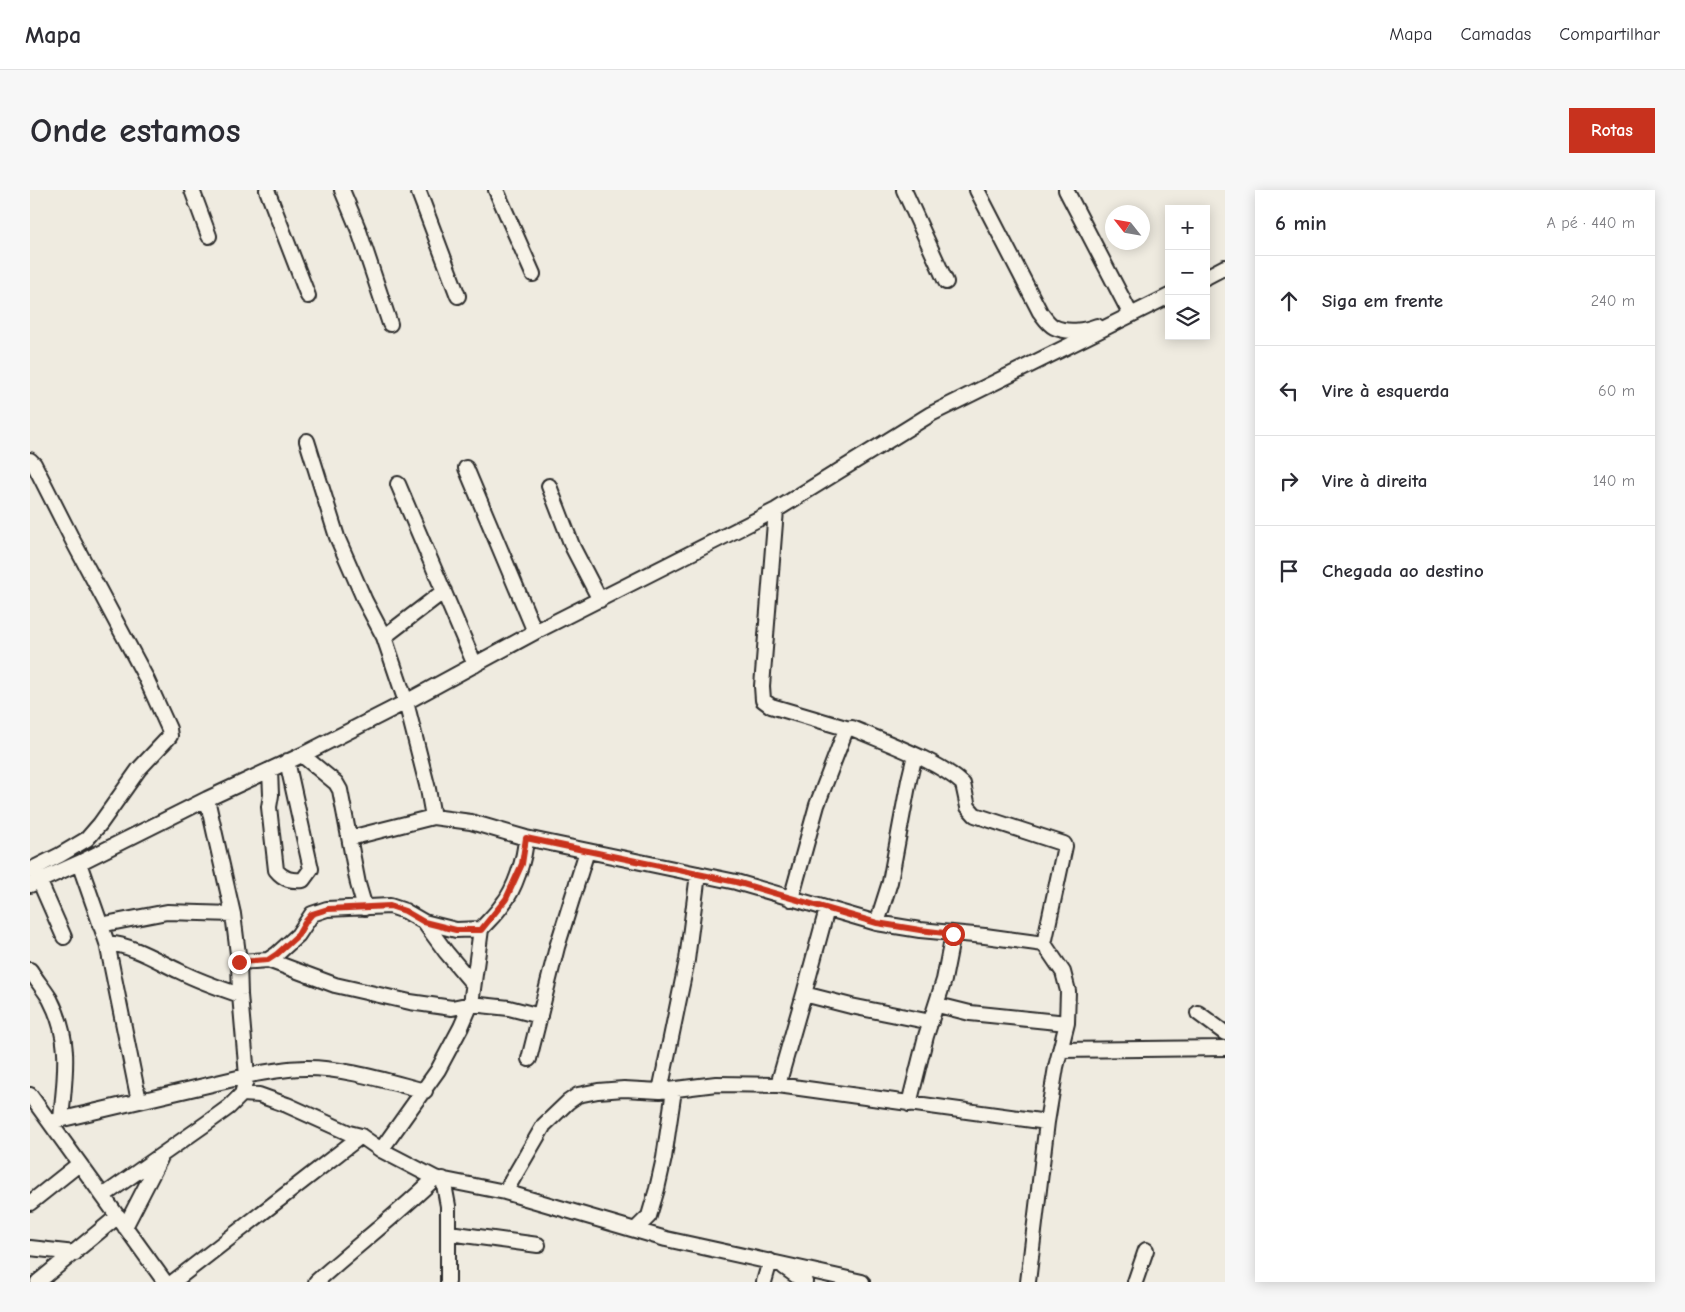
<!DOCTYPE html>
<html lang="pt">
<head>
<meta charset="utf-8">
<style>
  body { margin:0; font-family:"Comic Neue",sans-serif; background:#f7f7f7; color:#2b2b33 }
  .controls { position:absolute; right:15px; top:15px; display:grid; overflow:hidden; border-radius:0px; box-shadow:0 2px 12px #0003 }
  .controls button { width:45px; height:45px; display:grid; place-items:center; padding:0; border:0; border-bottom:1px solid #e1e1e2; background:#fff; color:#2b2b33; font:25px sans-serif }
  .compass { position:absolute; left:1075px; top:15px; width:45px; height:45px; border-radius:50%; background:#fff; box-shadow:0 2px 12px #0003; rotate:301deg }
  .stop { position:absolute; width:15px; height:15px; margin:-11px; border:4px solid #c8321e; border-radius:50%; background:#fff }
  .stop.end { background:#c8321e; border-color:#fff; box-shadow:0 1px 5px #0008 }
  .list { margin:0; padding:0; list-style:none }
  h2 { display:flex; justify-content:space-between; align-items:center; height:65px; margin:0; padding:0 20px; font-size:21px }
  h2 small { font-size:16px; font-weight:400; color:#7c7c81 }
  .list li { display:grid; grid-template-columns:32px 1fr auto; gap:15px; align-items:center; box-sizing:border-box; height:90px; padding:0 20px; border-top:1px solid #e1e1e2 }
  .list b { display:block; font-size:19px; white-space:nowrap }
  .list em { font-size:16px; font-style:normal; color:#7c7c81 }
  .icon { flex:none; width:28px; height:28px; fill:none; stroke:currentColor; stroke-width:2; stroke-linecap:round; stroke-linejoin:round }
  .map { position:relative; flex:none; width:1195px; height:1092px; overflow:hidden; border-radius:0px }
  header { display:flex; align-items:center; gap:30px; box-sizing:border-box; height:70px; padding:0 25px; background:#fff; border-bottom:1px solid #e1e1e2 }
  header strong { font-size:24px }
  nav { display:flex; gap:28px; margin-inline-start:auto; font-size:18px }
  .intro { display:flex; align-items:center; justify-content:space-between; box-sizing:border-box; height:120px; padding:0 30px }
  h1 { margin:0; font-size:35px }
  .button { padding:12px 22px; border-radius:0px; background:#c8321e; color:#fff; font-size:18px; font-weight:700 }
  main { display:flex; gap:30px; padding:0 30px }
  aside { flex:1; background:#fff; border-radius:0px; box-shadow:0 2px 12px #0003 }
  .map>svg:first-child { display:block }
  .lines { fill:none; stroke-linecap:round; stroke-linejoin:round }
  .minor-casing { stroke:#2b2b2b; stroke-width:18 }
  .minor { stroke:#f7f3e8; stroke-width:14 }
  .route { stroke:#c8321e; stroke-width:6 }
</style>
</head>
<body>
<header>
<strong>Mapa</strong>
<nav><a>Mapa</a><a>Camadas</a><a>Compartilhar</a></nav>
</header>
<div class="intro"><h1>Onde estamos</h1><a class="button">Rotas</a></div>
<main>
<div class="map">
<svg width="1195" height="1092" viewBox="0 0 1195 1092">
  <rect width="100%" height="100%" fill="#efebe0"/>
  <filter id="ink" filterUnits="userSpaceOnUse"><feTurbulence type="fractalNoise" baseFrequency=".02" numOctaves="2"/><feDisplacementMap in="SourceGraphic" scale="10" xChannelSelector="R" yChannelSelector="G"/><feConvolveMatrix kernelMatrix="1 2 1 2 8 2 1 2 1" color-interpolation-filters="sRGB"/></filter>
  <g filter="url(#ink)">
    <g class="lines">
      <!-- minor casing -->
      <g class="minor-casing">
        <path id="minor" d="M162,0L179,46
          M237,0L278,106
          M312,0L329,41L360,134
          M388,0L428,106
          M466,0L503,84
          M874,0L916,92
          M947,0L1010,122C1014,127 1018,134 1024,137C1036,143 1055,141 1067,136
          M1036,0L1101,125
          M1176,87L1195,77
          M277,251L307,347L335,411L354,447L376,512L398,599L403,627L441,632L496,648L706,692L847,733L890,740L955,746L1014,754L1033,782L1038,801L1037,833L1026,877L1017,932L998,1092
          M0,270L4,274L43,351L115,486L139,539L140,546L109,579L70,634L57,649L30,665L0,680
          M436,278L505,442
          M368,294L445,475
          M519,296L543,358L570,410
          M746,320L732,496L733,510L741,516L819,539L822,538C854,552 909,571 933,594L938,617L945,625L1034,654L1035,656L1014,754
          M354,447L414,401
          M272,565L306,593L310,600L328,694L335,718
          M240,580L241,605L239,617L246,680C254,690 262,691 273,690L281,679L257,571
          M320,648L403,627
          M49,673L77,753L109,911
          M9,690L34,747
          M0,695L49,673L177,609L272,565L376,512L505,442L746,320L901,224L1139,106
          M761,709L787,615L815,542L819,539
          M394,732L416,762L443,794
          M847,733L860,692L879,590L885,565
          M70,735L137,722L203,724
          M77,753C102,755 126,770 149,781C169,791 189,798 210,805
          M238,770L247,764L268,745L282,724L297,719L360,716L375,721L394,732L426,740L451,739C458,731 466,724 472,715C485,700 495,668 496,648
          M209,772L238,770L305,795L380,812L422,818L441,814L479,818L510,826
          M0,780C6,790 14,799 20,809C42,851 35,884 31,929
          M774,804L821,816L901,832
          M908,815L940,823L1037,833
          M1168,823L1195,843
          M1030,860L1195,858
          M499,869L527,757L557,661
          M748,895L774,804L797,719
          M630,901L657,770L668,684
          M212,904L229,905L257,915L319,943L331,946L351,960L405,988L475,1002L636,1049L832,1092
          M0,905L135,1092
          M879,914L896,846L914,790L923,744
          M20,932L225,884C242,881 259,878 276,878C316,878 356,891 395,901
          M351,960L408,880L431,837L441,814L451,739
          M413,989L418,1016V1092
          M475,1002L514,935L538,912L548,905L568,901L594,899L630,901L686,894L748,895L1017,932
          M73,1006L177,933L199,917L212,904L217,886L210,805L209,772L203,724L177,609
          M0,1013L49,974
          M95,1037L130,969
          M606,1039L619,1026L627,999L634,968L644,900
          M419,1043L508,1055
          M0,1058L45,1063
          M754,1077L775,1092
          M8,1092L88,1026
          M143,1092L331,946
          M286,1092C325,1057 367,1025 405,988
          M734,1092L740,1071
          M1105,1092L1116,1060"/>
      </g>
      <!-- minor -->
      <use href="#minor" class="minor"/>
    </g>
  </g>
  <g class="lines" filter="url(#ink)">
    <!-- route -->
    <path class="route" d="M209,772L238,770L247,764L268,745L276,731L282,724L298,719L360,716L375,721L394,732L426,740H451L476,709L492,674L496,648L706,692L847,733L890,740L923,744"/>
  </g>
</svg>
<div class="controls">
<button>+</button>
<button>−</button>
<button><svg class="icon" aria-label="layers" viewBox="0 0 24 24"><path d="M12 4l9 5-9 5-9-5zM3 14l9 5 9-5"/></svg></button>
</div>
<svg class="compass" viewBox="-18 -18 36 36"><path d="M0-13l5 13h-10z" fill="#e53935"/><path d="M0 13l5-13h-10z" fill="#7c7c81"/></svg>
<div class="stop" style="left:923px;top:744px"></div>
<div class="stop end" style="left:209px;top:772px"></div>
</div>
<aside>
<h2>6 min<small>A pé · 440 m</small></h2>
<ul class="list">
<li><svg class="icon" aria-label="ahead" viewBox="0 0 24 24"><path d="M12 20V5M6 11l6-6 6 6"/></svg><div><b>Siga em frente</b></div><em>240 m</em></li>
<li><svg class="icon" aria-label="left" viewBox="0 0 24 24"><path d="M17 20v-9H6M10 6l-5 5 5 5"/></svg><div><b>Vire à esquerda</b></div><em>60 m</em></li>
<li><svg class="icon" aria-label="right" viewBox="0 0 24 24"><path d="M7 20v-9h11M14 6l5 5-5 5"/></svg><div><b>Vire à direita</b></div><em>140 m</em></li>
<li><svg class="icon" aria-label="arrive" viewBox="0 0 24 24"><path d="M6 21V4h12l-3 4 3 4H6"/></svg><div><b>Chegada ao destino</b></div></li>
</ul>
</aside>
</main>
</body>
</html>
